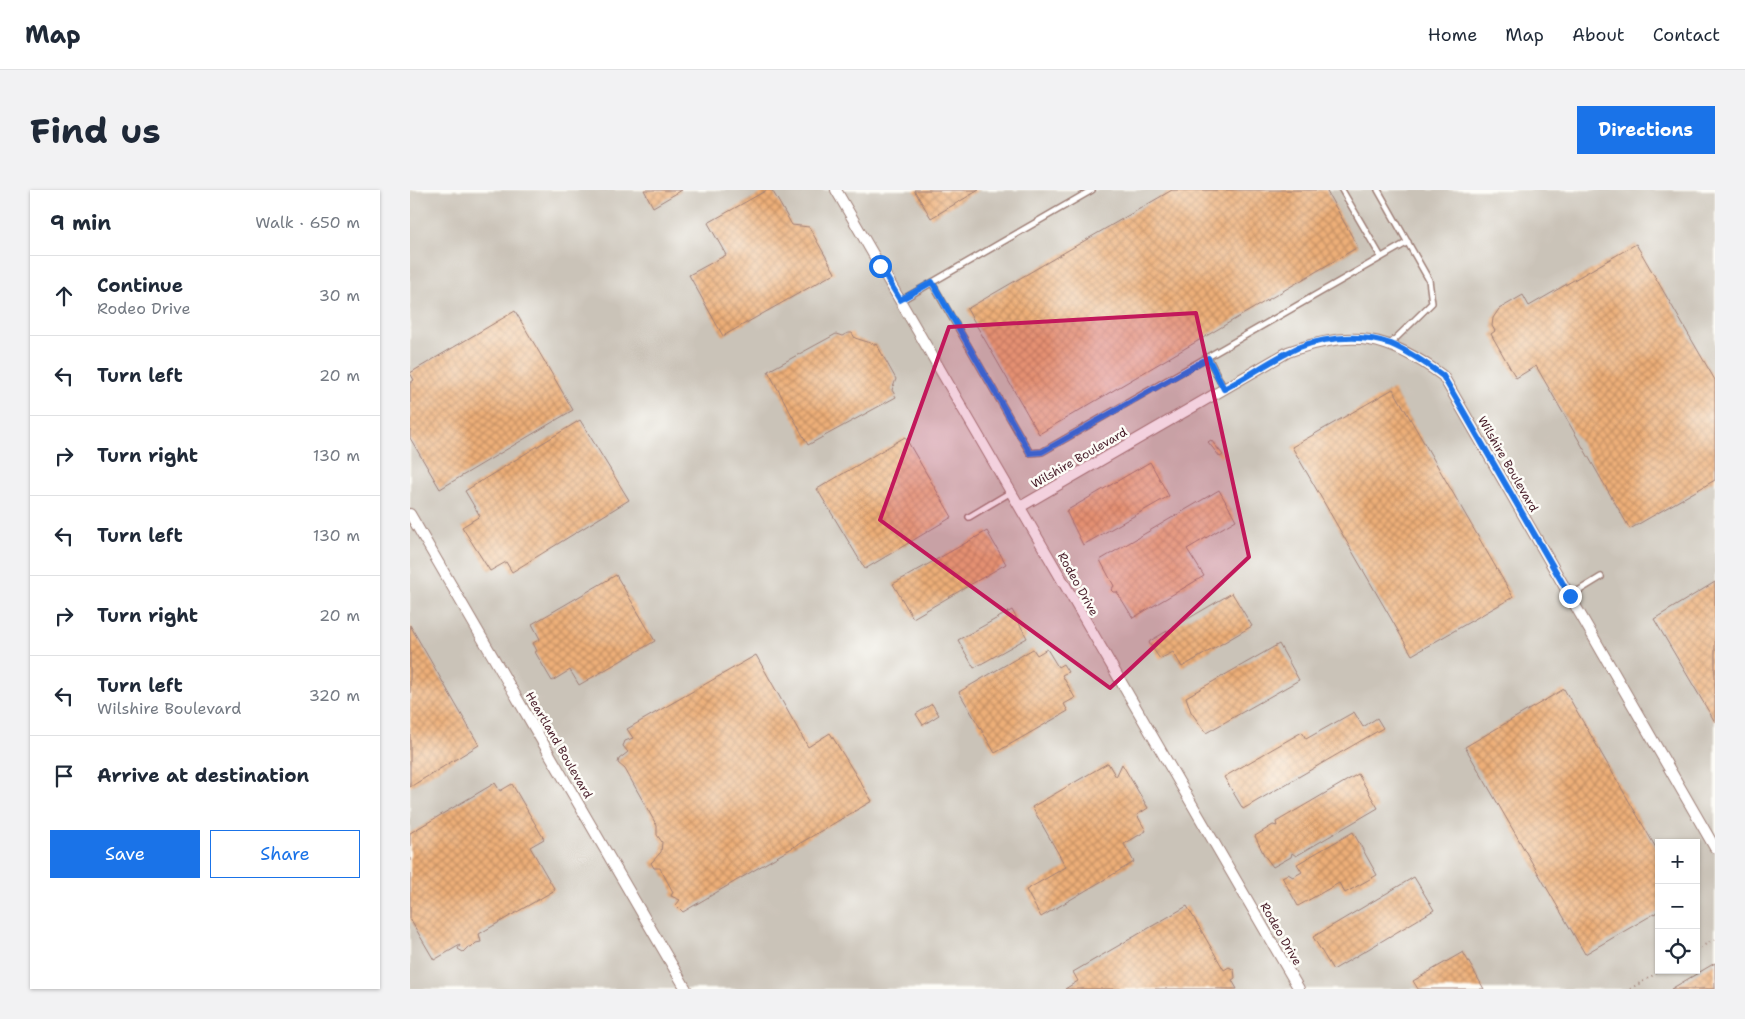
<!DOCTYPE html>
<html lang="en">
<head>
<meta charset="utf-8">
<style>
  body { margin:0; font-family:"Shantell Sans",sans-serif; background:#f2f2f3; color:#1f2937 }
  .controls { position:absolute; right:15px; bottom:15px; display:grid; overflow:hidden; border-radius:0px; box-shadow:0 1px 4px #0004 }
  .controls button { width:45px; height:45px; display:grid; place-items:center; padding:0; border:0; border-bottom:1px solid #e0e1e3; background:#fff; color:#1f2937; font:25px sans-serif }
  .stop { position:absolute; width:15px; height:15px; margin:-11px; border:4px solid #1a73e8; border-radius:50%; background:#fff }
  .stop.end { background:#1a73e8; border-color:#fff; box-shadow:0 1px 5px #0008 }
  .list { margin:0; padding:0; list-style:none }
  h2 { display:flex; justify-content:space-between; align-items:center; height:65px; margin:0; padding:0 20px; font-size:21px }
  h2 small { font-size:16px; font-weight:400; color:#747a83 }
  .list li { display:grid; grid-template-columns:32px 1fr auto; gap:15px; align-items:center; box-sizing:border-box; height:80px; padding:0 20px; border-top:1px solid #e0e1e3 }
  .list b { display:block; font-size:19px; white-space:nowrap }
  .list p { margin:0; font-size:16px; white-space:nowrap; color:#747a83 }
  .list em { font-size:16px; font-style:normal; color:#747a83 }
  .actions { display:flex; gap:10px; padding:15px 20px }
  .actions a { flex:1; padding:11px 0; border:1px solid #1a73e8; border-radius:0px; text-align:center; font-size:18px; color:#1a73e8 }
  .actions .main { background:#1a73e8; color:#fff }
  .icon { flex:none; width:28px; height:28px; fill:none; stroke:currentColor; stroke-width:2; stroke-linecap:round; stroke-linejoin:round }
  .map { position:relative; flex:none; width:1305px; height:799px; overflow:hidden; border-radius:0px }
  header { display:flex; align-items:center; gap:30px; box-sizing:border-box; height:70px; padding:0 25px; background:#fff; border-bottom:1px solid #e0e1e3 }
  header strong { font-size:24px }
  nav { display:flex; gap:28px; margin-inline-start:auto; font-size:18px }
  .intro { display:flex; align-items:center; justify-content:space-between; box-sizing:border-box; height:120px; padding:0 30px }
  h1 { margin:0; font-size:35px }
  .button { padding:12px 22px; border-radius:0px; background:#1a73e8; color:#fff; font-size:18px; font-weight:700 }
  main { display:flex; gap:30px; padding:0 30px }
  aside { flex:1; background:#fff; border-radius:0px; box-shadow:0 1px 4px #0004 }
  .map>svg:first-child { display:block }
  .industrial { fill:#cac3b8; fill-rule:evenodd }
  .building { fill:url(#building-cross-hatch) }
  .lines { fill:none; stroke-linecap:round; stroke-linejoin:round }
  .service-casing { stroke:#9e7f76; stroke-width:8 }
  .minor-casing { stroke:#9e7f76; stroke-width:12 }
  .path { stroke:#9e7f76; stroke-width:2; stroke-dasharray:1 4; stroke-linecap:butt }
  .service { stroke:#fff; stroke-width:5 }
  .minor { stroke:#fff; stroke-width:10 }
  .route { stroke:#1a73e8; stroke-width:6 }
  .marked { fill:#c2185b; fill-opacity:0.2; stroke:#c2185b; stroke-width:4; stroke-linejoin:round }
  .labels { text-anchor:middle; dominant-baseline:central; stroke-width:5; stroke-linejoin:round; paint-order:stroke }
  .street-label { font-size:12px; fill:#4a1f2b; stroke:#fdfcf7 }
</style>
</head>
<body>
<header>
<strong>Map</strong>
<nav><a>Home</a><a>Map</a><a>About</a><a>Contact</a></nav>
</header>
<div class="intro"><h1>Find us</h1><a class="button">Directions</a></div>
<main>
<aside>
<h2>9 min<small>Walk · 650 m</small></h2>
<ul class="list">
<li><svg class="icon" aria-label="ahead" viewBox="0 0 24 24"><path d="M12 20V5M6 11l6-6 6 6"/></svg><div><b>Continue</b><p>Rodeo Drive</p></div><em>30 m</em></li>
<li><svg class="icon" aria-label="left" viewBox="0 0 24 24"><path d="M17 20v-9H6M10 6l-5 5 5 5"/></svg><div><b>Turn left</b></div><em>20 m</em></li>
<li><svg class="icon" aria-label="right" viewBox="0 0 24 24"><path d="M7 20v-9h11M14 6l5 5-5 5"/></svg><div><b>Turn right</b></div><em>130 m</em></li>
<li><svg class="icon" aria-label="left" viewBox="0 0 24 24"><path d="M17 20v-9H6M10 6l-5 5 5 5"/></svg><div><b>Turn left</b></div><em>130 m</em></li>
<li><svg class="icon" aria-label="right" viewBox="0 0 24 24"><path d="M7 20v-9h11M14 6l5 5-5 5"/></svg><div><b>Turn right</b></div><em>20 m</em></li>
<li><svg class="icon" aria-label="left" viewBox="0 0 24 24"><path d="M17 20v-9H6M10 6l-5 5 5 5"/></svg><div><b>Turn left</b><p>Wilshire Boulevard</p></div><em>320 m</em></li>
<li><svg class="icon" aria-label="arrive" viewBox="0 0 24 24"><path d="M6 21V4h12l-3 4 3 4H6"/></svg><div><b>Arrive at destination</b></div></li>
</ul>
<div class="actions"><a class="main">Save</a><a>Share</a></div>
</aside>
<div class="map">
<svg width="1305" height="799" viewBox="0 0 1305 799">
  <defs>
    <pattern id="building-cross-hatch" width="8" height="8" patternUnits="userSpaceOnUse" patternTransform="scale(1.25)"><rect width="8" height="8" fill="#edaf78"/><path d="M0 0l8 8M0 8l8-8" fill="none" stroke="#c28e63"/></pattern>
  </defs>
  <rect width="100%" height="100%" fill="#fdfcf7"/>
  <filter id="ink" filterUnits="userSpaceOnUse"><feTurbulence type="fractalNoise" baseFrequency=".02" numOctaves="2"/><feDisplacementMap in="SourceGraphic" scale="10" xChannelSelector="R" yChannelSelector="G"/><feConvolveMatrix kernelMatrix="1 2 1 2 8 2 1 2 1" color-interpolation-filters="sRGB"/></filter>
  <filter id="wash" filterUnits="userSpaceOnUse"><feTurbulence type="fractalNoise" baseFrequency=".0096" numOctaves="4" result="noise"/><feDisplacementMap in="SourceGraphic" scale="20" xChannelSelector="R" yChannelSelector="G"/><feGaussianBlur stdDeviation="1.12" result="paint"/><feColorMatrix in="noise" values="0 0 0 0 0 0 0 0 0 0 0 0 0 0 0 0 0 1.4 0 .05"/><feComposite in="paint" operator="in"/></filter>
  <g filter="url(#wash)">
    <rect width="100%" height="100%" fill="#f1dfc1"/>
    <!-- industrial -->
    <path class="industrial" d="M0,0H1305V799H0ZM1249,653H1286V780H1249Z"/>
    <g id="blocks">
      <!-- building -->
      <path class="building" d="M234,0H272L243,17Z
        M357,0H362L382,35L399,37L425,83L313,146L279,85L316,65L298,33Z
        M504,0H569L521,28Z
        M762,0H916L948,57L629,244L557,119Z
        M1226,54L1305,190V290L1220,339L1126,176L1106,188L1081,144L1085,141L1082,136L1083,128L1089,119L1113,105L1119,116Z
        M105,121L163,220L30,299L0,248V193L4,190L0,183Z
        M438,143H442L445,148L467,155L486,189L482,200L486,207L398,255L358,181L426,144L432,146Z
        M983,199L1103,407L1002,465L882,257Z
        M170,230L219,310L102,382L96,372L80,381L52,337L70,326L55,301Z
        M495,247L542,327L455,379L407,299Z
        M801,250L813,265L810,267L798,252Z
        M740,272L759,306L673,355L656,321Z
        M809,300L826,330L777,359L794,386L723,428L707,402H703L701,400L704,396L690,370Z
        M577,341L596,374L503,428L483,394Z
        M206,385L245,451L169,495L160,480L142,491L125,462L127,461L123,453L130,449L122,434Z
        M1305,392V532L1244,429Z
        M822,403L842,436L772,477L763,462L750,469L739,453L740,451Z
        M602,420L617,448L564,478L548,450Z
        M0,435L69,555L0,597Z
        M869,454L889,490L796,543L781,522L776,507Z
        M623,459L627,465L637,459L648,477L653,474L658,482L652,485L665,508L654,514L658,521L585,563L549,502Z
        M346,465L398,557L420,543L462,611L273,722L266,715L270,710L261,706L263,702L250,678H244L241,673L251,662L252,652L247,645V636L215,579L208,573L209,569L218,562L213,556L215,551L223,548L217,539Z
        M1154,499L1249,663V721L1175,764L1055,557Z
        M522,514L529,525L513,535L506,524Z
        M944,522L953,537L967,528L973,538L833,619L814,587L892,542L896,549Z
        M698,573L706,587L712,574L738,618L727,625L736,641L714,654L724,672L631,727L616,700L656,677L622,617Z
        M948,584L968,618L886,666L882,663L881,667L863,677L854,665L845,646L863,635L867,636L866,632Z
        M85,593L90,601L102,594L134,649L120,657L145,700L69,744L71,752L66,753L61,758L58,757L53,762L48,759L50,755L24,770L0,729V643Z
        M943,642L967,685L935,703L929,693L888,716L872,687L878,684L883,687L892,682L887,674Z
        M1004,687L1024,720L923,780L903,747Z
        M777,716L814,780L819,777L824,780L825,788L822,790L827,799H655L668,791L663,782Z
        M1053,762L1074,799H1008L1003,791Z
        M1305,773V799H1261Z"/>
    </g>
  </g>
  <g filter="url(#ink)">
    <use href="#blocks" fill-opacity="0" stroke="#9e7f76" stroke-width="1"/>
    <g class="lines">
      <!-- service casing -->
      <g class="service-casing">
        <path id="service" d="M932,0L971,67
          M968,0L1019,90L1022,113L980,154
          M522,93L620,263L632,262L998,52
          M490,111L682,0
          M798,167L814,199
          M559,327L601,302
          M1160,406L1191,387"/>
      </g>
      <!-- minor casing -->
      <g class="minor-casing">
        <path id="minor" d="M426,0L889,799
          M610,317L878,162C943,139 978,145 1033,186L1305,658
          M0,324L276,799"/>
      </g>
      <!-- path -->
      <path class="path" d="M1286,760L1305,749
        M1220,799L1252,780"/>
      <!-- service -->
      <use href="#service" class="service"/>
      <!-- minor -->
      <use href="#minor" class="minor"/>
    </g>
  </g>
  <g class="lines" filter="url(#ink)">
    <!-- route -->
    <path class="route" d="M470,76L490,110L522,92L620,263L632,262L798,168L814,199C836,188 855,174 877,163C905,147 951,143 981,154C1000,162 1017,174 1033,186L1160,406"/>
  </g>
  <!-- marked area -->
  <path class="marked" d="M786,123L839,367L700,498L470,330L539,137Z"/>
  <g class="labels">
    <!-- street labels -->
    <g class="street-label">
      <text transform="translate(669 268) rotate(-30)">Wilshire Boulevard</text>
      <text transform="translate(1098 274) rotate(60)">Wilshire Boulevard</text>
      <text transform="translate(668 394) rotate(61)">Rodeo Drive</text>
      <text transform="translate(149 555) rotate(60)">Heartland Boulevard</text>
      <text transform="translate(871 744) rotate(60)">Rodeo Drive</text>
    </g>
  </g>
</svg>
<div class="controls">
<button>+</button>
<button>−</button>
<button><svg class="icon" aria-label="locate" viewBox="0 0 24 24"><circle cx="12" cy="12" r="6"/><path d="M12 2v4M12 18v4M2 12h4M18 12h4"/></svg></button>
</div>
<div class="stop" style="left:470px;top:76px"></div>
<div class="stop end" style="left:1160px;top:406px"></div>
</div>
</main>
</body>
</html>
